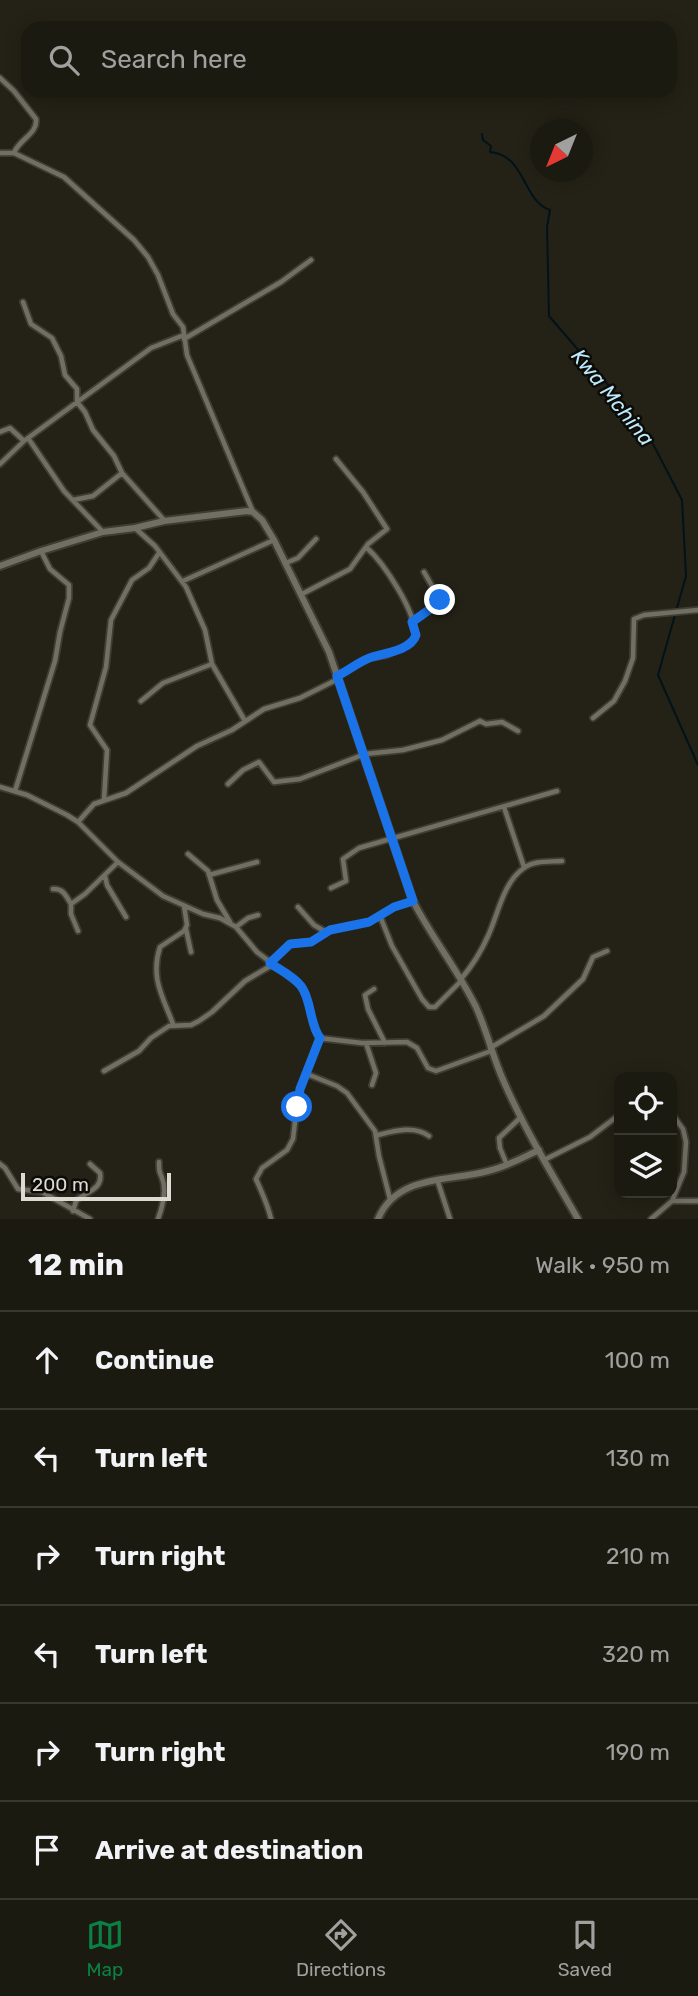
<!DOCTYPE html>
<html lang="en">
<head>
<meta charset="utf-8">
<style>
  body { margin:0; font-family:Rubik,sans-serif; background:#242319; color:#f1f3f6 }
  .controls { position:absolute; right:21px; bottom:21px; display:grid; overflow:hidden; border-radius:14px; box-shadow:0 4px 18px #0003 }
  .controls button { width:63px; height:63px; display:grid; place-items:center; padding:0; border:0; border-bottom:2px solid #393830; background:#1b1a10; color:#f1f3f6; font:35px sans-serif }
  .compass { position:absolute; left:530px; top:119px; width:63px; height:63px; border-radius:50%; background:#1b1a10; box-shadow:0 4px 18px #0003; rotate:223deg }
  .scale { position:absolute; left:21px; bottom:18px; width:150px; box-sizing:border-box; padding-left:7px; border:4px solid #dbdad3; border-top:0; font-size:19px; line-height:24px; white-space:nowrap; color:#dbdad3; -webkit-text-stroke:5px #0c0b07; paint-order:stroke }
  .stop { position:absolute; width:21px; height:21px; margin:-16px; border:5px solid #1a73e8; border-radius:50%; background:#fff }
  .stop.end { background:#1a73e8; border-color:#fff; box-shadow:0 2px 7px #0008 }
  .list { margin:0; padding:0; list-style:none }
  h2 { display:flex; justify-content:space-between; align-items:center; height:91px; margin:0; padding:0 28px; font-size:30px }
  h2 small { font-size:23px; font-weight:400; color:#a0a19f }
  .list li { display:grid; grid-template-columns:46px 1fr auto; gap:21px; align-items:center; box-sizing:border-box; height:98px; padding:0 28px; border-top:2px solid #393830 }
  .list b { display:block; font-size:26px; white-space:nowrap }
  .list em { font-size:23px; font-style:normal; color:#a0a19f }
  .icon { flex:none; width:38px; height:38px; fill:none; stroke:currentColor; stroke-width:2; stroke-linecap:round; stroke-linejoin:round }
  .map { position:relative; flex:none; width:698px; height:1219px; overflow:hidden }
  .search { position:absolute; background:#1b1a10; box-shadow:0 4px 18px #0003; left:21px; right:21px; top:21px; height:77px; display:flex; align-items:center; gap:18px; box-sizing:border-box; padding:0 24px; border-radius:21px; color:#a0a19f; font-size:26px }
  .sheet { height:679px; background:#1b1a10 }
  nav { display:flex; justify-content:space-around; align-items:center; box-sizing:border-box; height:98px; border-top:2px solid #393830; background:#1b1a10; font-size:19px; color:#a0a19f }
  nav a { display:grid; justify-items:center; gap:4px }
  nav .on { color:#0b8043 }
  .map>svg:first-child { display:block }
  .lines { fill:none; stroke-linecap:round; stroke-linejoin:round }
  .stream { stroke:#00131b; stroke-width:2 }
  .minor-casing { stroke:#3e3d35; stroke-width:8 }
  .tertiary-casing { stroke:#3e3d35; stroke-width:10 }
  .minor { stroke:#716f62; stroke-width:4.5 }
  .tertiary { stroke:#716f62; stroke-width:6 }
  .route { stroke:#1a73e8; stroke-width:9 }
  .labels { text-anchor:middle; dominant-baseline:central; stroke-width:5; stroke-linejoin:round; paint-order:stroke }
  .water-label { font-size:21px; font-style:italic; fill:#bdebfc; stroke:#0c0b07 }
</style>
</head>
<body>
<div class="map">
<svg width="698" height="1219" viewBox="0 0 698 1219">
  <rect width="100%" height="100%" fill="#242216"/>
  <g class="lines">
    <!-- stream -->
    <path class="stream" d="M482,134L483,140L491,146L490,152C526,155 523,202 550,210L547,227L549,316L610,387L653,444L682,500L686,576L658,675L698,765"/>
    <!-- minor casing -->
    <g class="minor-casing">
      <path id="minor" d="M0,78L14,91L36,119C38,134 19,139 14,153
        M0,153H14L64,177L134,240L148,257L158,275L173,314L183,327L187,355L253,512
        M23,302L31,324L52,338L61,356L65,375L77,389V402L85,412L93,430L114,456L122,473L164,520
        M184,339L281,282L311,260
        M0,432L10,428L24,441
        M28,438L64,491L103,532
        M0,464L24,441L151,348L184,335
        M73,500L93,496L122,473
        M135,528L155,546L186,587L205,630L212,664L245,721
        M286,563L298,558L316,539
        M183,581L274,540
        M302,594L350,569L368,544L387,529L363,492L336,459
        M412,622L433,607L440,600L424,572
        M337,676L370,658L387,655L408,645L415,638C418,614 384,563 366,547
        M141,701L163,683L212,664
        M593,718L614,701L625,681L633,658L634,619L644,615L698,610
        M228,784L243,770L259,762L274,782L300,779L365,754L403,750L442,740L480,721L486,724L502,722L518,731
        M0,787L27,795L67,815L78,822L118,862L163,896L203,914L220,918L236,927L257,952L299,984L306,994L315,1030L319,1038L362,1043L407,1042L417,1048L428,1068L436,1071L491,1051
        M15,791L55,661L60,632L69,598V585L50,569L41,551
        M104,800L107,750L90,725L106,667L111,620L132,580L149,568L159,553
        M504,807L524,867
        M78,822L94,804L126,793L197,746L232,730L264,709L300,698L338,679
        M188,854L208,871L217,900L230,922
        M209,875L257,862
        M105,876L107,885L126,917
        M331,888L346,881L343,859L359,848L557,791
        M53,889C63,888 66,896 71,904
        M298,907L314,925L326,932
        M380,916L392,946L422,999L429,1007H435L462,980
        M236,927L248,918L258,915
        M186,929L191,952
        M78,931L71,914V904L85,894L118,862
        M270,963L290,944L311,942L330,930L369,922L394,907L413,901
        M461,979C472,966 481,952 488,936C498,915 503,882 524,868C534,860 550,862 562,861
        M374,989L365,995L368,1009L385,1043
        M173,1024C163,997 150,978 160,947L184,931L187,925L184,906
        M366,1043L376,1073L372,1085
        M490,1048L544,1016L583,979L593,957L607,951
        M104,1071L139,1051L151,1038L169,1026L191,1025L199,1021L212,1012L245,981L272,965
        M307,1074L337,1086L347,1093L375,1131L379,1156L390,1199
        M672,1114L683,1129L686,1142L684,1172L672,1201
        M378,1135C394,1131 414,1125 429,1136
        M544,1160L590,1137L619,1115
        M0,1164L5,1168L18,1189L42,1192L90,1219
        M507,1165L500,1148L499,1138L521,1117
        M437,1179L450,1219
        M73,1211L76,1201C86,1191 103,1190 100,1173L90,1164
        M158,1219C162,1208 167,1190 162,1178C159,1171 159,1170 159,1162
        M271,1219C268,1205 262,1193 256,1179L262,1168L287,1150L293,1139L298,1096L319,1038
        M651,1219L672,1201H698"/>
    </g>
    <!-- tertiary casing -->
    <g class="tertiary-casing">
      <path id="tertiary" d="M0,566L41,551L103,532L135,528L164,521L247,511L253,512L262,520L274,540L329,652L413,901C432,938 458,970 476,1007C487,1031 493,1058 504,1082C525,1130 552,1174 578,1219
        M378,1219C397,1174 449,1182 488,1171C506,1167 522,1158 539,1150"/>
    </g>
    <!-- minor -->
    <use href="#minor" class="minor"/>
    <!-- tertiary -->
    <use href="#tertiary" class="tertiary"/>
  </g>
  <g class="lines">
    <!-- route -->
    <path class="route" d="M297,1107L300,1089L320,1038C309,1023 312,1001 301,986C293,976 280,970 270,963L290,944L311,942L330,930L369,922L394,907L413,901L337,676C348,671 361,660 372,657C386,653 411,650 416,635L412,622L433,607L440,600"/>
  </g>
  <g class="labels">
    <!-- water labels -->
    <g class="water-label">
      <text transform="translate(613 397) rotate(51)">Kwa Mchina</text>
    </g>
  </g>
</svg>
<div class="controls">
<button><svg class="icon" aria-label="locate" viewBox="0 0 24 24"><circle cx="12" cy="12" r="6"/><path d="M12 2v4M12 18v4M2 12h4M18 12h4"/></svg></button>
<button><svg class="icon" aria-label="layers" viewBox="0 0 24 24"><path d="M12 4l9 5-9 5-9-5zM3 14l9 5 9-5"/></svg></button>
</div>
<svg class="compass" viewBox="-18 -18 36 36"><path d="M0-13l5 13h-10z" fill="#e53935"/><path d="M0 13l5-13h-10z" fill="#a0a19f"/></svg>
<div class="scale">200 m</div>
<div class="stop" style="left:297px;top:1107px"></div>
<div class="stop end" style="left:440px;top:600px"></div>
<div class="search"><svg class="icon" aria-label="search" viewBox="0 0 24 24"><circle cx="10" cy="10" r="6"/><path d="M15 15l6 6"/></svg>Search here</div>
</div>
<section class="sheet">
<h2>12 min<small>Walk · 950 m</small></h2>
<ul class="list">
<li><svg class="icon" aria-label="ahead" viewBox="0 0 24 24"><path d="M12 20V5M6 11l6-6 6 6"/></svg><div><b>Continue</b></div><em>100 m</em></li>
<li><svg class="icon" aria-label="left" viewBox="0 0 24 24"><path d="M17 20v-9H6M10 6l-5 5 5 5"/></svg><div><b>Turn left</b></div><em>130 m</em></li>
<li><svg class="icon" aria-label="right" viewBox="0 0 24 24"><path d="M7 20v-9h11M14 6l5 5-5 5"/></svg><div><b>Turn right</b></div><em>210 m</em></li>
<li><svg class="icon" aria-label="left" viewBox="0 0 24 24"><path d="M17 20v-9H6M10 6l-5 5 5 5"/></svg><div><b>Turn left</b></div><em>320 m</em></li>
<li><svg class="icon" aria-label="right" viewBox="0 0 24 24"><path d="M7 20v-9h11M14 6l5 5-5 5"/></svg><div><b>Turn right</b></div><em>190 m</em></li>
<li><svg class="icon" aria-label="arrive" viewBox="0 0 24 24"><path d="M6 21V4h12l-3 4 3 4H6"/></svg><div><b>Arrive at destination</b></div></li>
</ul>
</section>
<nav>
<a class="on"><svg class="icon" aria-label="map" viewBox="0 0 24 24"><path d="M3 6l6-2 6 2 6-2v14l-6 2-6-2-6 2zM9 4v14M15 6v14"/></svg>Map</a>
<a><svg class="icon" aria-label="directions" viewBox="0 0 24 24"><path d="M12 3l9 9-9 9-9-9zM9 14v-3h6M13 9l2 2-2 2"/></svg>Directions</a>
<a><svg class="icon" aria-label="saved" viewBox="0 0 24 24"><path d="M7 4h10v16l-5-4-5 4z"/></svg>Saved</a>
</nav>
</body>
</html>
